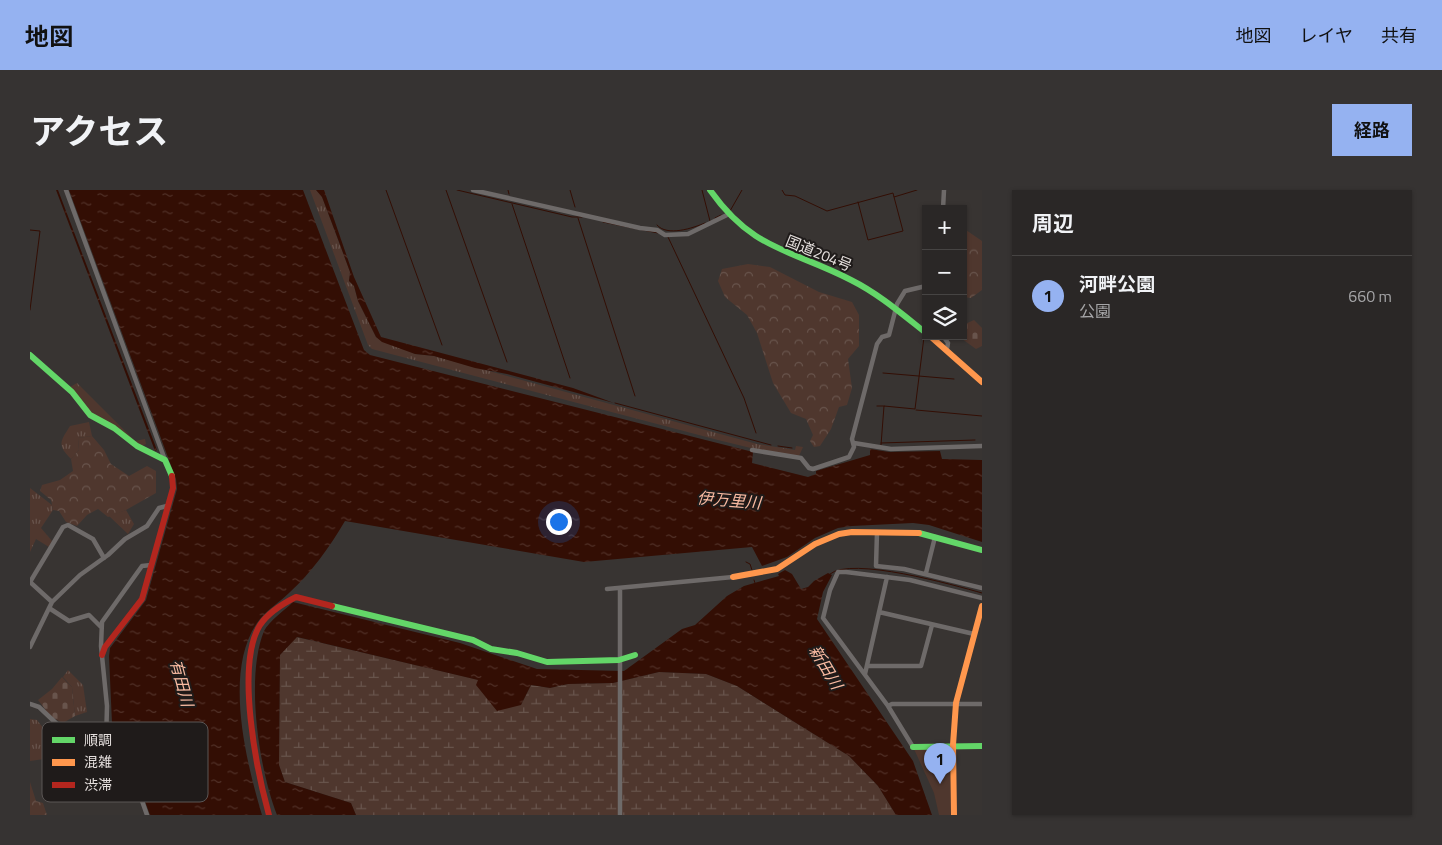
<!DOCTYPE html>
<html lang="ja">
<head>
<meta charset="utf-8">
<style>
  body { margin:0; font-family:"Titillium Web","Noto Sans JP",sans-serif; background:#363332; color:#f1f3f6 }
  .controls { position:absolute; right:15px; top:15px; display:grid; overflow:hidden; border-radius:0px; box-shadow:0 1px 4px #0004 }
  .controls button { width:45px; height:45px; display:grid; place-items:center; padding:0; border:0; border-bottom:1px solid #464443; background:#2a2726; color:#f1f3f6; font:25px sans-serif }
  .you { position:absolute; left:528px; top:331px; width:18px; height:18px; margin:-12px; border:4px solid #fff; border-radius:50%; background:#1a73e8; box-shadow:0 0 0 8px #1a73e833 }
  .badge { display:grid; place-items:center; width:32px; height:32px; border-radius:50%; background:#95b2f1; color:#111; font-size:16px; font-weight:700 }
  .pin { position:absolute; translate:-50% -41px; filter:drop-shadow(0 1px 2px #0008) }
  .pin::after { content:''; position:absolute; top:26px; width:18px; height:15px; background:inherit; clip-path:polygon(0 0,100% 0,50% 100%) }
  .list { margin:0; padding:0; list-style:none }
  h2 { display:flex; justify-content:space-between; align-items:center; height:65px; margin:0; padding:0 20px; font-size:21px }
  h2 small { font-size:16px; font-weight:400; color:#a5a5a7 }
  .list li { display:grid; grid-template-columns:32px 1fr auto; gap:15px; align-items:center; box-sizing:border-box; height:80px; padding:0 20px; border-top:1px solid #464443 }
  .list b { display:block; font-size:19px; white-space:nowrap }
  .list p { margin:0; font-size:16px; white-space:nowrap; color:#a5a5a7 }
  .list em { font-size:16px; font-style:normal; color:#a5a5a7 }
  .icon { flex:none; width:28px; height:28px; fill:none; stroke:currentColor; stroke-width:2; stroke-linecap:round; stroke-linejoin:round }
  .map { position:relative; flex:none; width:952px; height:625px; overflow:hidden; border-radius:0px }
  header { display:flex; align-items:center; gap:30px; box-sizing:border-box; height:70px; padding:0 25px; background:#95b2f1; color:#111 }
  header strong { font-size:24px }
  nav { display:flex; gap:28px; margin-inline-start:auto; font-size:18px }
  .intro { display:flex; align-items:center; justify-content:space-between; box-sizing:border-box; height:120px; padding:0 30px }
  h1 { margin:0; font-size:35px }
  .button { padding:12px 22px; border-radius:0px; background:#95b2f1; color:#111; font-size:18px; font-weight:700 }
  main { display:flex; gap:30px; padding:0 30px }
  aside { flex:1; background:#2a2726; border-radius:0px; box-shadow:0 1px 4px #0004 }
  .map>svg:first-child { display:block }
  .grass { fill:url(#grass-tufts) }
  .forest { fill:url(#forest-crowns) }
  .wetland { fill:url(#wetland-marsh) }
  .cemetery { fill:url(#cemetery-stones) }
  .park { fill:#4f372e }
  .water { fill:url(#water-ripples) }
  .lines { fill:none; stroke-linecap:round; stroke-linejoin:round }
  .stream { stroke:#330e04; stroke-width:1 }
  .street { stroke:#6e6a69; stroke-width:4.5 }
  .fast { stroke:#63d668; stroke-width:6 }
  .slow { stroke:#ff974d; stroke-width:6 }
  .jam { stroke:#b3261e; stroke-width:6 }
  .labels { text-anchor:middle; dominant-baseline:central; stroke-width:4; stroke-linejoin:round; paint-order:stroke }
  .street-label { font-size:15px; fill:#e6e0de; stroke:#1f1b1a }
  .water-label { font-size:16px; font-style:italic; fill:#f9baa1; stroke:#1f1b1a }
  .key { fill:#1f1b1a; stroke:#5b5655; stroke-width:1 }
  .key-label { font-size:14px; fill:#e6e0de }
</style>
</head>
<body>
<header>
<strong>地図</strong>
<nav><a>地図</a><a>レイヤ</a><a>共有</a></nav>
</header>
<div class="intro"><h1>アクセス</h1><a class="button">経路</a></div>
<main>
<div class="map">
<svg width="952" height="625" viewBox="0 0 952 625">
  <defs>
    <pattern id="grass-tufts" width="24" height="20" patternUnits="userSpaceOnUse" patternTransform="scale(1.25)"><rect width="24" height="20" fill="#4f372e"/><path d="M3 7l-1-3M5 7V3M7 7l1-3M15 17l-1-3M17 17v-4M19 17l1-3" fill="none" stroke="#68544c"/></pattern>
    <pattern id="forest-crowns" width="20" height="18" patternUnits="userSpaceOnUse" patternTransform="scale(1.25)"><rect width="20" height="18" fill="#4f372e"/><path d="M2 6a3 3 0 1 1 6 0M12 15a3 3 0 1 1 6 0" fill="none" stroke="#68544c"/></pattern>
    <pattern id="wetland-marsh" width="20" height="14" patternUnits="userSpaceOnUse" patternTransform="scale(1.25)"><rect width="20" height="14" fill="#4f372e"/><path d="M1 5h8M5 5V1M11 12h8M15 12V8" fill="none" stroke="#68544c"/></pattern>
    <pattern id="cemetery-stones" width="16" height="16" patternUnits="userSpaceOnUse" patternTransform="scale(1.25)"><rect width="16" height="16" fill="#4f372e"/><path d="M2 7V4a2 2 0 0 1 4 0v3zM10 15v-3a2 2 0 0 1 4 0v3z" fill="#68544c"/></pattern>
    <pattern id="water-ripples" width="26" height="14" patternUnits="userSpaceOnUse" patternTransform="scale(1.25)"><rect width="26" height="14" fill="#330e04"/><path d="M2 4q2-2 4 0t4 0M15 11q2-2 4 0t4 0" fill="none" stroke="#513128"/></pattern>
  </defs>
  <rect width="100%" height="100%" fill="#383432"/>
  <!-- grass -->
  <path class="grass" d="M280,0H286L292,7L320,82L319,91L324,96L328,111L346,147L385,164L404,166L727,254L765,260L766,256L773,257L769,266L725,259L688,250L342,159L338,155Z
    M47,193L105,251L115,249L116,254L112,256L60,222L40,197Z
    M59,232L62,246L48,248L49,260L41,269C27,255 30,252 40,236Z
    M0,298L22,315L23,320L11,338L22,351L19,357L6,349L0,362Z
    M96,320L104,334L98,344L79,326Z
    M38,480L53,495L57,522L45,526L42,497L33,487Z
    M0,529L7,530L14,539L15,549L28,550L20,562L25,564L33,581L26,589L14,569L0,571Z"/>
  <!-- forest -->
  <path class="forest" d="M933,38L952,51V100L941,108L933,107Z
    M718,74L740,77L789,102L822,112L829,125V156L818,169L822,198L817,215L809,217L801,239L790,256L784,257L780,251L783,245L776,229L761,223L743,193L727,143L717,125L695,107L688,91L692,79Z
    M62,246L74,260L81,274L99,286L117,276L126,281V303L96,320L78,327L68,319L57,325L47,336L36,332L29,321L23,320L21,310L10,301L12,295L30,290L43,281L41,269L49,260L48,248Z
    M0,592L6,611L13,613L17,625H0Z"/>
  <!-- wetland -->
  <path class="wetland" d="M266,447L449,490L491,515L501,495L520,498L538,494L583,493L629,482L676,484L707,496L819,566L848,596L866,625H326L321,613L255,592L249,575L250,465Z"/>
  <!-- cemetery -->
  <path class="cemetery" d="M944,130L952,138V156L946,159L928,146H933V135Z
    M32,487L42,497L45,526L33,533L21,527L8,510L22,499Z"/>
  <!-- park -->
  <path class="park" d="M884,559H920L921,625H909L904,603Z"/>
  <!-- water -->
  <path class="water" d="M26,0H28L127,260L125,261Z
    M39,0H273L334,160L340,165L723,262L722,273L778,287L786,284V281L840,265V259L859,262L910,261L912,269L952,270V352L899,335L883,333L822,336L808,338L785,348L757,367L732,376L722,357L554,372L315,331C299,358 282,382 259,403C250,412 238,419 230,429C192,477 216,571 232,625H120L106,587L83,556L79,466L80,458L116,410L147,299L146,289Z
    M286,0H294L324,87L351,147L543,198L584,213L477,184L445,178L404,166L385,164L352,152L346,147L328,111L324,96L319,91L320,82L309,52L292,7Z
    M755,380L762,384L771,399L778,397L784,391L798,383L802,385L793,402L787,429L883,571L902,625H866L848,596L819,566L707,496L676,484L629,482L583,493L538,494L520,498L501,495L491,515L467,521L446,495L448,490L267,447L250,465L249,575L255,592L321,613L326,625H247C229,579 215,488 234,441C239,431 255,420 263,412L430,453L507,479L594,481L652,439L665,435L697,406L714,396L749,386L748,384Z"/>
  <g class="lines">
    <!-- stream -->
    <path class="stream" d="M356,0L412,155
      M416,0L477,172
      M427,0L542,27H552
      M478,0L479,4
      M540,0L545,17
      M672,0L680,31
      M752,0L755,5L765,6L797,21L863,3L864,7L887,0
      M828,12L838,50L873,41L864,7
      M482,14L540,188
      M700,21L712,0
      M548,28L605,206
      M685,28L691,25
      M573,32L628,43
      M627,35C637,47 663,38 675,33
      M0,40L10,41L0,120
      M638,47L714,208L726,243
      M853,183L924,189
      M585,213L741,255
      M847,216H854
      M886,220L952,226
      M851,253L945,250
      M851,255L854,216L885,219L894,147
      M748,256L762,258
      M716,372L720,374L722,380
      M800,384C821,366 924,395 952,403
      M724,390L726,396"/>
    <!-- street -->
    <path class="street" d="M36,0L135,270
      M443,0L610,38L627,40L635,45L658,44L697,25
      M913,19L914,0
      M913,146L918,153L917,159
      M824,253L861,259L952,256
      M722,260L771,268L779,278L783,279L819,267L824,257L822,249L847,154L852,147L859,145L867,114L875,101L896,96
      M847,342L846,376L874,379L952,398
      M896,383L905,347
      M0,392L33,337L38,335L63,349L74,368
      M0,392L22,412
      M590,398V625
      M577,399L703,387
      M19,418L39,431L59,425L71,437
      M849,422L944,444
      M0,457L22,412L50,385L78,365L95,349L117,336L129,318L137,316
      M837,476H891L902,435
      M835,484L857,387
      M0,514L9,517L28,535L76,553
      M858,516L862,514H952
      M883,557L858,516L793,428L800,400L808,382H816L880,390L952,408
      M117,625L105,591L76,553L77,516L71,456L72,432L112,376L121,375"/>
    <!-- fast -->
    <path class="fast" d="M680,0C723,61 761,59 821,90C849,104 872,124 896,143
      M0,165L42,202L60,225L84,238L107,256L135,270L142,286
      M889,343L952,360
      M302,416L443,450L461,459L487,463L517,472L589,470L605,465
      M883,557L952,556"/>
    <!-- slow -->
    <path class="slow" d="M900,146L952,192
      M703,387L747,379L785,354L809,344L822,342L889,343
      M924,625L923,555L926,513L952,416"/>
    <!-- jam -->
    <path class="jam" d="M72,465L75,457L112,409L143,298L142,286
      M239,625C227,582 205,475 230,435C238,423 252,414 266,407L302,416"/>
  </g>
  <g class="labels">
    <!-- street labels -->
    <g class="street-label">
      <text transform="translate(789 63) rotate(22)">国道204号</text>
    </g>
    <!-- water labels -->
    <g class="water-label">
      <text transform="translate(699 310) rotate(5)">伊万里川</text>
      <text transform="translate(796 477) rotate(59)">新田川</text>
      <text transform="translate(152 493) rotate(75)">有田川</text>
    </g>
  </g>
  <!-- legend -->
  <rect x="12" y="532" width="166" height="80" rx="8" class="key"/>
  <rect x="22" y="547" width="23" height="6" fill="#63d668"/>
  <rect x="22" y="569" width="23" height="7" fill="#ff974d"/>
  <rect x="22" y="592" width="23" height="6" fill="#b3261e"/>
  <g class="key-label">
    <text x="54" y="555">順調</text>
    <text x="54" y="577">混雑</text>
    <text x="54" y="600">渋滞</text>
  </g>
</svg>
<div class="controls">
<button>+</button>
<button>−</button>
<button><svg class="icon" aria-label="layers" viewBox="0 0 24 24"><path d="M12 4l9 5-9 5-9-5zM3 14l9 5 9-5"/></svg></button>
</div>
<div class="you"></div>
<div class="pin badge" style="left:910px;top:594px">1</div>
</div>
<aside>
<h2>周辺<small></small></h2>
<ul class="list">
<li><span class="badge">1</span><div><b>河畔公園</b><p>公園</p></div><em>660 m</em></li>
</ul>
</aside>
</main>
</body>
</html>
